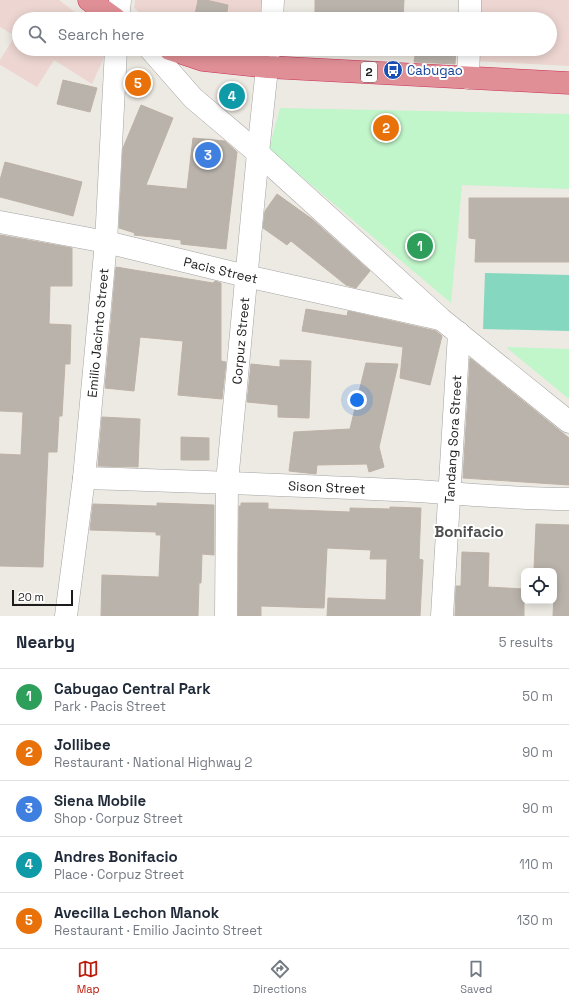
<!DOCTYPE html>
<html lang="en">
<head>
<meta charset="utf-8">
<style>
  body { margin:0; font-family:"Space Grotesk",sans-serif; background:#f6f6f7; color:#1f2937 }
  .controls { position:absolute; right:12px; bottom:12px; display:grid; overflow:hidden; border-radius:8px; box-shadow:0 2px 10px #0003 }
  .controls button { width:36px; height:36px; display:grid; place-items:center; padding:0; border:0; border-bottom:1px solid #e0e1e3; background:#fff; color:#1f2937; font:20px sans-serif }
  .scale { position:absolute; left:12px; bottom:10px; width:61px; box-sizing:border-box; padding-left:4px; border:2px solid #1c1c1c; border-top:0; font-size:11px; line-height:14px; white-space:nowrap; color:#1c1c1c; -webkit-text-stroke:3px #fff; paint-order:stroke }
  .you { position:absolute; left:357px; top:400px; width:14px; height:14px; margin:-10px; border:3px solid #fff; border-radius:50%; background:#1a73e8; box-shadow:0 0 0 6px #1a73e833 }
  .badge { display:grid; place-items:center; width:26px; height:26px; border-radius:50%; background:#bc1c0d; color:#fff; font-size:13px; font-weight:700 }
  .pin { position:absolute; translate:-50% -50%; border:2px solid #fff; box-shadow:0 1px 4px #0006 }
  .list { margin:0; padding:0; list-style:none }
  h2 { display:flex; justify-content:space-between; align-items:center; height:52px; margin:0; padding:0 16px; font-size:17px }
  h2 small { font-size:13px; font-weight:400; color:#747a83 }
  .list li { display:grid; grid-template-columns:26px 1fr auto; gap:12px; align-items:center; box-sizing:border-box; height:56px; padding:0 16px; border-top:1px solid #e0e1e3 }
  .list b { display:block; font-size:15px; white-space:nowrap }
  .list p { margin:0; font-size:13px; white-space:nowrap; color:#747a83 }
  .list em { font-size:13px; font-style:normal; color:#747a83 }
  .icon { flex:none; width:22px; height:22px; fill:none; stroke:currentColor; stroke-width:2; stroke-linecap:round; stroke-linejoin:round }
  .map { position:relative; flex:none; width:569px; height:616px; overflow:hidden }
  .search { position:absolute; background:#fff; box-shadow:0 2px 10px #0003; left:12px; right:12px; top:12px; height:44px; display:flex; align-items:center; gap:10px; box-sizing:border-box; padding:0 14px; border-radius:22px; color:#747a83; font-size:15px }
  .sheet { height:332px; background:#fff }
  nav { display:flex; justify-content:space-around; align-items:center; box-sizing:border-box; height:56px; border-top:1px solid #e0e1e3; background:#fff; font-size:11px; color:#747a83 }
  nav a { display:grid; justify-items:center; gap:2px }
  nav .on { color:#bc1c0d }
  .map>svg:first-child { display:block }
  .commercial { fill:#edd6d2 }
  .park { fill:#c1f5ca }
  .pitch { fill:#85d8bf }
  .building { fill:#b9b3ac; stroke:#beb2a6 }
  .lines { fill:none; stroke-linecap:round; stroke-linejoin:round }
  .minor-casing { stroke:#a3a3a3; stroke-width:23 }
  .highway-casing { stroke:#cc2f57; stroke-width:23 }
  .minor { stroke:#fff; stroke-width:22 }
  .highway { stroke:#e08f96; stroke-width:22 }
  .labels { text-anchor:middle; dominant-baseline:central; stroke-width:4; stroke-linejoin:round; paint-order:stroke }
  .shield { fill:#fff; stroke:#606060; stroke-width:1 }
  .shield-label { font-size:12px; font-weight:bold; fill:#1c1c1c }
  .transit-label { font-size:13px; fill:#164399; stroke:#fff; text-anchor:start }
  .street-label { font-size:13px; fill:#1c1c1c; stroke:#fff }
  .quarter-label { font-size:15px; font-weight:bold; fill:#4f4f4f; stroke:#fff }
</style>
</head>
<body>
<div class="map">
<svg width="569" height="616" viewBox="0 0 569 616">
  <rect width="100%" height="100%" fill="#edeae3"/>
  <!-- commercial -->
  <path class="commercial" d="M0,0H59L84,19H19V49H108L92,84L54,60L37,87L0,65V60L15,36L0,27Z
    M135,0H263L260,19H147L134,8Z
    M478,0H569V66L474,61L475,49H550V19H477Z"/>
  <!-- park -->
  <path class="park" d="M280,108L569,114V189L462,185L451,303L269,149Z
    M506,347L569,349V399Z"/>
  <!-- pitch -->
  <path class="pitch" d="M485,273L569,275V331L483,329Z"/>
  <!-- building -->
  <path class="building" d="M198,0H206L228,5L226,19H194Z
    M315,0H404L403,19H315Z
    M315,49H341V53H315Z
    M416,49H456L455,64L414,62Z
    M63,80L97,88L90,112L57,104Z
    M141,105L173,118L146,185L187,189L193,138L225,141L237,152L226,249L181,244V240L134,235L135,233L119,228L123,148Z
    M5,162L82,182L73,216L0,197V180Z
    M277,194L312,219L370,271L356,288L346,285L291,241L287,245L263,228L265,211Z
    M469,198H569V262H475L476,239L469,238Z
    M0,235L72,248V286H50L49,324L71,325L70,364H65L62,416H59L57,452H48L43,567L0,566V454L21,455L23,412L0,411Z
    M116,267L213,283L215,281L221,283V361L226,362L222,399L178,395L183,341L140,337L134,391L105,388Z
    M306,309L347,316L348,311L436,331L442,336L430,385L400,378L403,347L302,331Z
    M470,358L569,438V485L463,478Z
    M280,360L311,361L309,418L278,417V405L247,402L251,364L280,367Z
    M366,363L398,364L379,447L384,467L369,472L367,464L317,465L316,474L289,471L294,432L350,429Z
    M102,417L140,419L138,467L98,466Z
    M181,437L209,438V460H181Z
    M157,503L214,505V555L202,554L201,583H199L198,616H101L102,575L159,577L161,535H156V532L90,530L93,504L157,506Z
    M241,503H268V509L350,512V508L390,509V507L421,508L419,559L423,560L420,616H327L328,598L386,600L387,559H370L371,550L327,548L324,608L261,606V616H238L239,506H241Z
    M536,524L569,525V616H553L555,569H534Z
    M462,552L489,553L488,587L524,589V616H455L456,586H461Z"/>
  <g class="lines">
    <!-- minor casing -->
    <g class="minor-casing">
      <g id="minor">
        <path d="M118,19L120,0"/>
        <path d="M272,19L273,0"/>
        <path d="M470,19V0"/>
        <path d="M150,49L193,98L258,153L441,319L569,422"/>
        <path d="M468,78L469,49"/>
        <path id="s1" d="M0,222L106,242L246,276L440,319"/>
        <path id="s2" d="M84,478C195,481 306,486 417,491C468,494 519,499 569,499"/>
        <path id="s3" d="M66,616L84,478L106,242L116,49"/>
        <path id="s4" d="M226,616L227,482L258,153L269,49"/>
        <path id="s5" d="M442,616L459,333"/>
      </g>
    </g>
    <!-- highway casing -->
    <g class="highway-casing">
      <path id="highway" d="M89,0L115,19
        M170,49L203,60L268,67L569,83"/>
    </g>
    <!-- minor -->
    <use href="#minor" class="minor"/>
    <!-- highway -->
    <use href="#highway" class="highway"/>
  </g>
  <!-- icons -->
  <defs>
    <g id="bus-disc" transform="scale(1)"><circle r="9.5" fill="#1a4fb4" stroke="#fff"/><path d="M-5-6H5V4H4V6H2V4H-2V6H-4V4H-5ZM-3.5-4V0h7V-4ZM-3.5 1.2v1.5H-2V1.2ZM2 1.2v1.5H3.5V1.2Z" fill="#fff"/></g>
  </defs>
  <g fill-rule="evenodd">
    <use href="#bus-disc" x="393" y="70"/>
  </g>
  <g class="labels">
    <!-- shield labels -->
    <rect class="shield" x="361" y="62" width="16" height="20" rx="3"/>
    <g class="shield-label">
      <text x="369" y="72">2</text>
    </g>
    <!-- transit labels -->
    <g class="transit-label">
      <text x="407" y="70">Cabugao</text>
    </g>
    <!-- street labels -->
    <g class="street-label">
      <text stroke="none"><textPath href="#s1" startOffset="226">Pacis Street</textPath></text>
      <text stroke="none"><textPath href="#s3" startOffset="285">Emilio Jacinto Street</textPath></text>
      <text stroke="none"><textPath href="#s4" startOffset="276">Corpuz Street</textPath></text>
      <text stroke="none"><textPath href="#s5" startOffset="177">Tandang Sora Street</textPath></text>
      <text stroke="none"><textPath href="#s2" startOffset="243">Sison Street</textPath></text>
    </g>
    <!-- quarter labels -->
    <g class="quarter-label">
      <text x="469" y="531">Bonifacio</text>
    </g>
  </g>
</svg>
<div class="controls">
<button><svg class="icon" aria-label="locate" viewBox="0 0 24 24"><circle cx="12" cy="12" r="6"/><path d="M12 2v4M12 18v4M2 12h4M18 12h4"/></svg></button>
</div>
<div class="scale">20 m</div>
<div class="you"></div>
<div class="pin badge" style="left:420px;top:246px;background:#2e9e5b">1</div>
<div class="pin badge" style="left:386px;top:128px;background:#e8710a">2</div>
<div class="pin badge" style="left:208px;top:155px;background:#3f7fe0">3</div>
<div class="pin badge" style="left:232px;top:96px;background:#0f9aa8">4</div>
<div class="pin badge" style="left:138px;top:83px;background:#e8710a">5</div>
<div class="search"><svg class="icon" aria-label="search" viewBox="0 0 24 24"><circle cx="10" cy="10" r="6"/><path d="M15 15l6 6"/></svg>Search here</div>
</div>
<section class="sheet">
<h2>Nearby<small>5 results</small></h2>
<ul class="list">
<li><span class="badge" style="background:#2e9e5b">1</span><div><b>Cabugao Central Park</b><p>Park · Pacis Street</p></div><em>50 m</em></li>
<li><span class="badge" style="background:#e8710a">2</span><div><b>Jollibee</b><p>Restaurant · National Highway 2</p></div><em>90 m</em></li>
<li><span class="badge" style="background:#3f7fe0">3</span><div><b>Siena Mobile</b><p>Shop · Corpuz Street</p></div><em>90 m</em></li>
<li><span class="badge" style="background:#0f9aa8">4</span><div><b>Andres Bonifacio</b><p>Place · Corpuz Street</p></div><em>110 m</em></li>
<li><span class="badge" style="background:#e8710a">5</span><div><b>Avecilla Lechon Manok</b><p>Restaurant · Emilio Jacinto Street</p></div><em>130 m</em></li>
</ul>
</section>
<nav>
<a class="on"><svg class="icon" aria-label="map" viewBox="0 0 24 24"><path d="M3 6l6-2 6 2 6-2v14l-6 2-6-2-6 2zM9 4v14M15 6v14"/></svg>Map</a>
<a><svg class="icon" aria-label="directions" viewBox="0 0 24 24"><path d="M12 3l9 9-9 9-9-9zM9 14v-3h6M13 9l2 2-2 2"/></svg>Directions</a>
<a><svg class="icon" aria-label="saved" viewBox="0 0 24 24"><path d="M7 4h10v16l-5-4-5 4z"/></svg>Saved</a>
</nav>
</body>
</html>
